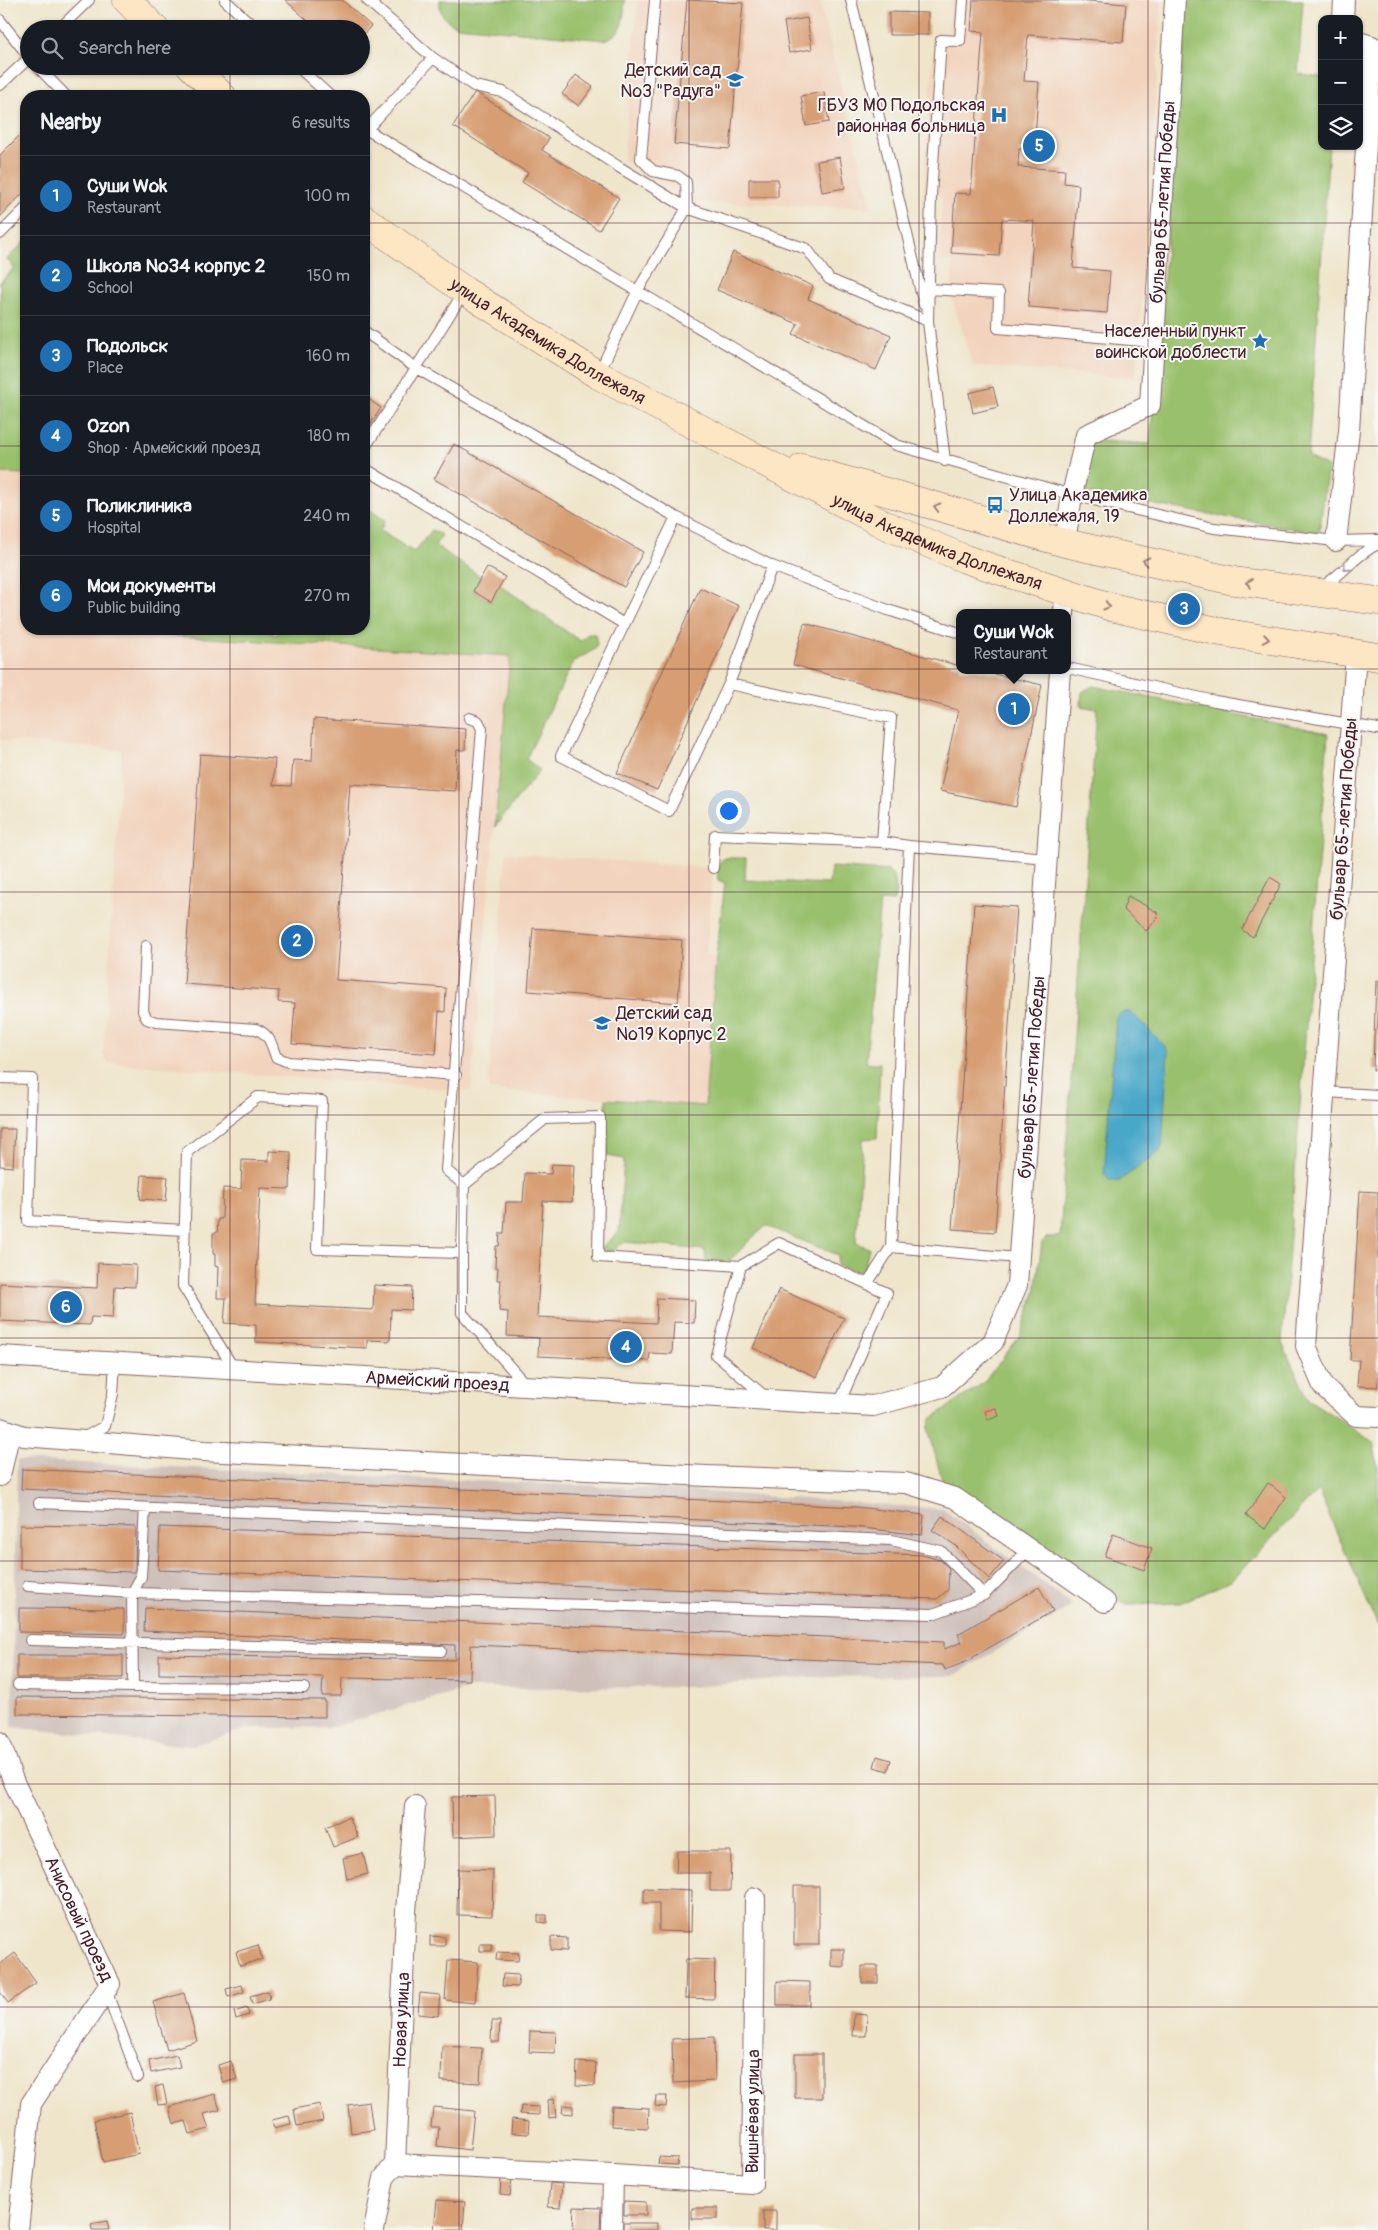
<!DOCTYPE html>
<html lang="en">
<head>
<meta charset="utf-8">
<style>
  body { margin:0; font-family:Pangolin,sans-serif; background:#20242c; color:#f1f3f6 }
  .controls { position:absolute; right:15px; top:15px; display:grid; overflow:hidden; border-radius:10px; box-shadow:0 1px 4px #0004 }
  .controls button { width:45px; height:45px; display:grid; place-items:center; padding:0; border:0; border-bottom:1px solid #363941; background:#171b24; color:#f1f3f6; font:25px sans-serif }
  .you { position:absolute; left:728px; top:810px; width:18px; height:18px; margin:-12px; border:4px solid #fff; border-radius:50%; background:#1a73e8; box-shadow:0 0 0 8px #1a73e833 }
  .badge { display:grid; place-items:center; width:32px; height:32px; border-radius:50%; background:#1f6fb2; color:#fff; font-size:16px; font-weight:700 }
  .pin { position:absolute; translate:-50% -50%; border:2px solid #fff; box-shadow:0 1px 5px #0006 }
  .popup { position:absolute; left:956px; top:609px; width:115px; height:65px; box-sizing:border-box; display:grid; place-content:center; border-radius:10px; background:#171b24; filter:drop-shadow(0 1px 4px #0005); font-size:16px; white-space:nowrap; color:#9ea1a6 }
  .popup b { font-size:19px; color:#f1f3f6 }
  .popup::after { content:''; position:absolute; left:50%; top:100%; margin-left:-10px; border:10px solid transparent; border-top-color:#171b24 }
  .list { margin:0; padding:0; list-style:none }
  h2 { display:flex; justify-content:space-between; align-items:center; height:65px; margin:0; padding:0 20px; font-size:21px }
  h2 small { font-size:16px; font-weight:400; color:#9ea1a6 }
  .list li { display:grid; grid-template-columns:32px 1fr auto; gap:15px; align-items:center; box-sizing:border-box; height:80px; padding:0 20px; border-top:1px solid #363941 }
  .list b { display:block; font-size:19px; white-space:nowrap }
  .list p { margin:0; font-size:16px; white-space:nowrap; color:#9ea1a6 }
  .list em { font-size:16px; font-style:normal; color:#9ea1a6 }
  .icon { flex:none; width:28px; height:28px; fill:none; stroke:currentColor; stroke-width:2; stroke-linecap:round; stroke-linejoin:round }
  .map { position:relative; flex:none; width:1378px; height:2230px; overflow:hidden }
  .search { position:absolute; background:#171b24; box-shadow:0 1px 4px #0004; left:20px; top:20px; width:350px; height:55px; display:flex; align-items:center; gap:12px; box-sizing:border-box; padding:0 18px; border-radius:28px; color:#9ea1a6; font-size:19px }
  .panel { position:absolute; background:#171b24; box-shadow:0 1px 4px #0004; left:20px; top:90px; width:350px; height:545px; border-radius:20px }
  .map>svg:first-child { display:block }
  .built { fill:#f2d4be }
  .industrial { fill:#cfc0ba }
  .green { fill:#99c06c; stroke:#72704c }
  .water { fill:#49a7c8; stroke:#4a637a }
  .building { fill:#d79e73 }
  .lines { fill:none; stroke-linecap:round; stroke-linejoin:round }
  .lane-casing { stroke:#846463; stroke-width:12 }
  .street-casing { stroke:#846463; stroke-width:22 }
  .secondary-casing { stroke:#846463; stroke-width:29 }
  .lane { stroke:#fff; stroke-width:10 }
  .street { stroke:#fff; stroke-width:20 }
  .secondary { stroke:#fce6c4; stroke-width:28 }
  .oneway { stroke:#a38278 }
  .oneway2 { stroke:#ae9aa0 }
  .grid { fill:none; stroke:#4a1f2b; stroke-width:1; stroke-opacity:0.55 }
  .labels { text-anchor:middle; dominant-baseline:central; stroke-width:4; stroke-linejoin:round; paint-order:stroke }
  .poi-label { font-size:18px; fill:#4a1f2b; stroke:#f6f6f2; text-anchor:end }
  .street-label { font-size:18px; fill:#4a1f2b; stroke:#f6f6f2 }
</style>
</head>
<body>
<div class="map">
<svg width="1378" height="2230" viewBox="0 0 1378 2230">
  <rect width="100%" height="100%" fill="#f6f6f2"/>
  <filter id="ink" filterUnits="userSpaceOnUse"><feTurbulence type="fractalNoise" baseFrequency=".02" numOctaves="2"/><feDisplacementMap in="SourceGraphic" scale="10" xChannelSelector="R" yChannelSelector="G"/><feConvolveMatrix kernelMatrix="1 2 1 2 8 2 1 2 1" color-interpolation-filters="sRGB"/></filter>
  <filter id="wash" filterUnits="userSpaceOnUse"><feTurbulence type="fractalNoise" baseFrequency=".0096" numOctaves="4" result="noise"/><feDisplacementMap in="SourceGraphic" scale="20" xChannelSelector="R" yChannelSelector="G"/><feGaussianBlur stdDeviation="1.12" result="paint"/><feColorMatrix in="noise" values="0 0 0 0 0 0 0 0 0 0 0 0 0 0 0 0 0 1.4 0 .05"/><feComposite in="paint" operator="in"/></filter>
  <g filter="url(#wash)">
    <rect width="100%" height="100%" fill="#efe5cb"/>
    <!-- built -->
    <path class="built" d="M638,0H819L872,208L696,202L623,160Z
      M952,0H1162L1136,378L973,366L951,295L953,262L938,260L942,197L923,195L935,32L949,33Z
      M0,473L26,474V629H125V633L510,656L471,1091L109,1063L103,1055L122,750L0,740Z
      M506,853L713,868L706,956L716,957L705,1106L488,1090Z"/>
    <!-- industrial -->
    <path class="industrial" d="M17,1460L679,1490L943,1509L1073,1605L953,1676L813,1677L691,1687L468,1688L333,1727L249,1728L191,1746L12,1727Z"/>
    <!-- green -->
    <path class="green" d="M440,0H625C623,18 625,33 605,40L456,26C444,20 439,13 440,0Z
      M1187,0H1303L1298,74L1322,77V146H1329L1308,457L1328,467L1319,533L1080,492L1085,440L1150,444Z
      M25,241L26,242V474L0,473V282L14,268L7,259Z
      M364,506L385,520L380,531L414,552L432,530L442,535L435,545L481,577L473,592L491,602L500,585L580,641L588,634H595L597,644L595,649L573,662L526,759L540,770L495,827L510,656L125,633V629H266L276,635L280,629H364Z
      M1093,686L1328,734L1282,1343L1308,1399L1373,1442L1378,1467V1626L1318,1490L1231,1581L1180,1603L1127,1605L1032,1543L942,1480L928,1428L931,1419L983,1383L1020,1336L1035,1293L1042,1242L1047,1237H1060L1097,709L1081,706L1082,692Z
      M725,858H746L745,880L829,884L831,867L889,871C898,881 896,889 894,902L880,901L866,1063H880L877,1138L863,1139L856,1243L869,1248L865,1266L861,1271H852L837,1265L838,1255L766,1226C760,1232 752,1237 746,1244C730,1261 730,1263 706,1261L705,1250L624,1242L609,1254L602,1247L619,1232L624,1159L607,1156L606,1099L705,1106L716,957L725,883L718,880C717,870 716,864 725,858Z"/>
    <!-- water -->
    <path class="water" d="M1127,1011L1132,1013L1165,1046L1168,1052L1162,1146L1159,1152L1119,1181H1110L1104,1174L1116,1018L1119,1014Z"/>
    <g id="blocks">
      <!-- building -->
      <path class="building" d="M285,0H342L371,26L361,37V29H317Z
        M687,0L743,3L730,149L674,144Z
        M973,0H1076L1126,4L1123,42L1028,35L1024,81L1039,82L1034,150L1019,149L1018,167L1065,170L1064,183L1079,185L1073,268L1110,271L1107,313L1028,307L1034,221L1002,219L999,256L951,253L955,193L971,194L983,32L971,31Z
        M889,12L928,13V35H889Z
        M807,18L812,49L789,53L784,22Z
        M576,75L593,87L579,106L562,94Z
        M475,92L549,138L542,150L619,198L599,230L522,182L528,173L453,126Z
        M824,92L829,122L806,126L801,96Z
        M26,129V190L0,217V155Z
        M840,157L845,188L822,192L817,161Z
        M749,179H778V197H749Z
        M733,252L813,286L808,299L891,335L876,370L793,334L798,324L717,290Z
        M993,387L998,407L973,413L969,393Z
        M364,396L381,408L364,434Z
        M454,444L643,552L624,587L434,479Z
        M487,567L505,577L491,602L473,591Z
        M700,588L739,606L657,790L617,773Z
        M804,623L960,666V670H977L1042,685L1016,807L940,791L958,710L793,665Z
        M314,719L466,729L465,750H457L455,791L350,784L336,980L446,988L445,1012L439,1011L436,1054L292,1044L295,1003L278,1002L279,991L184,984L200,754L275,759L273,785L291,786L293,760L312,761Z
        M1270,877L1281,884L1253,937L1242,930Z
        M1128,896L1157,912L1158,918L1146,931L1123,909Z
        M974,904L1017,907L995,1232L952,1229Z
        M533,928L682,940L678,1003L528,991Z
        M1376,981H1378V1070H1373Z
        M0,1129H15L13,1167L0,1166Z
        M269,1151L291,1152L290,1189L260,1188L255,1304L373,1310L374,1285L412,1287L411,1310L391,1309L390,1341L367,1340V1348L256,1342V1325L224,1323L226,1298H217L218,1267L215,1266V1254H213V1233H217L218,1219H222L223,1188L241,1189L242,1160L269,1161Z
        M552,1164L574,1165L572,1202L543,1201L537,1317L656,1323L657,1298L695,1300L694,1323L674,1322L672,1354L650,1353L649,1361L538,1356L539,1338L507,1336L508,1312L499,1311L501,1280H497L498,1267H495L496,1246H499L500,1233H504L506,1202H523L525,1173L551,1174Z
        M142,1175L168,1177L166,1201L140,1199Z
        M1360,1191L1378,1192V1387L1357,1386L1359,1360H1350Z
        M98,1263L136,1265L135,1287L115,1286L113,1318L91,1317L90,1325L0,1321V1283L97,1288Z
        M779,1289L844,1318L817,1377L753,1348Z
        M996,1408L999,1416L988,1420L985,1411Z
        M22,1469L857,1507L924,1515L922,1535L854,1527L21,1489Z
        M1268,1483L1286,1497L1265,1529L1246,1515Z
        M942,1516L1004,1561L989,1579L955,1545L932,1530Z
        M20,1525L136,1527L135,1572L20,1569Z
        M160,1527L923,1555L940,1560L949,1568L948,1590L937,1599L158,1570Z
        M1113,1534L1152,1548L1144,1570L1105,1556Z
        M1039,1587L1053,1611L973,1657V1659L945,1670L943,1665L471,1645L470,1680L342,1678L341,1696H322L323,1677L159,1674V1655L455,1660V1645L144,1631L145,1608L944,1642V1649L962,1642L958,1634Z
        M19,1608L124,1609V1634L19,1632Z
        M17,1655H123V1678H17Z
        M17,1697L325,1700V1717L17,1714Z
        M877,1756L891,1760L888,1771L874,1767Z
        M495,1796L496,1835L453,1837L452,1797Z
        M349,1817L358,1837L333,1847L325,1827Z
        M677,1851H731L730,1891H710V1873H676Z
        M363,1853L368,1874L347,1879L343,1858Z
        M458,1869L493,1870L492,1916L457,1915Z
        M794,1886H819V1945H794Z
        M644,1888L692,1890L691,1932L659,1931V1903H644Z
        M538,1915H547V1923L538,1922Z
        M430,1936L445,1937V1946H430Z
        M551,1937L567,1938V1951L551,1950Z
        M480,1944H492V1951H480Z
        M258,1945L262,1959L240,1966L236,1952Z
        M831,1949H844V1967L831,1966Z
        M497,1952L519,1953L518,1961L496,1960Z
        M15,1953L36,1983L8,2003L0,1992V1964Z
        M686,1959L715,1960L714,1999L685,1998Z
        M448,1960L478,1962L475,2003L445,2000Z
        M862,1966H878V1983H862Z
        M503,1974L519,1975L518,1987L502,1986Z
        M777,1981L810,1982V2005H777Z
        M242,1985L244,1992L228,1997L226,1989Z
        M268,1991L270,1999L252,2004L250,1996Z
        M184,1993L197,2041L167,2050L153,2002Z
        M420,1993L440,1995L438,2016L418,2014Z
        M247,2008L249,2015L236,2019L234,2012Z
        M854,2014L867,2015L866,2036H853Z
        M492,2021H500L499,2042H491Z
        M530,2031L556,2032L555,2053L529,2052Z
        M714,2037L715,2081L673,2083L672,2039Z
        M442,2046L482,2048L480,2083L441,2081Z
        M795,2054H822V2098H795Z
        M177,2055L180,2067L151,2073L149,2061Z
        M231,2061L237,2079L223,2083L218,2065Z
        M577,2062L596,2063L595,2086L576,2085Z
        M163,2085L167,2104L158,2105L155,2087Z
        M215,2094L220,2110L204,2114L209,2129L190,2134L186,2121L174,2124L169,2107Z
        M656,2096H667L666,2107L655,2106Z
        M554,2099L556,2117L549,2118L548,2100Z
        M369,2102L373,2130L351,2133L348,2105Z
        M320,2104L323,2121L297,2126L294,2109Z
        M563,2105L573,2106V2114L562,2113Z
        M521,2106L539,2107V2115L520,2114Z
        M612,2106L649,2108L648,2128L611,2126Z
        M433,2107L474,2111L470,2150L437,2146L439,2127H431Z
        M130,2112L139,2154L103,2162L94,2120Z
        M289,2116L291,2124L274,2128L272,2120Z
        M512,2119L529,2121L528,2134L511,2133Z
        M659,2157L678,2158L677,2165L658,2164Z
        M501,2178L512,2179L510,2196L500,2195Z
        M550,2183L562,2184L560,2208L548,2207Z
        M437,2200L465,2202L463,2230H434Z
        M624,2201L646,2202V2215H624Z
        M574,2207L601,2208L600,2230H573Z
        M692,2208H718V2219H692Z
        M763,2211H776V2230H763Z
        M107,2221L109,2230H92L91,2224Z
        M623,2223H657V2230H623Z"/>
    </g>
  </g>
  <g filter="url(#ink)">
    <use href="#blocks" fill-opacity="0" stroke="#846463" stroke-width="1"/>
    <g class="lines">
      <!-- lane casing -->
      <g class="lane-casing">
        <path id="lane" d="M225,0L256,29
          M367,0L433,58L474,86L503,92L619,167L687,208L807,249L829,279L928,321L945,461
          M851,0L924,305
          M0,20L29,57
          M59,29L89,0
          M37,66L66,96
          M297,66L330,96
          M0,85L29,58
          M364,128L896,445L1072,495L1214,528L1336,541L1378,540
          M366,130L433,58
          M0,234L26,208
          M928,289L999,293L998,328L1153,342
          M928,321L931,196L941,40L960,41L963,0
          M364,331L416,368L464,292
          M598,375L638,290L687,208L686,182L678,176L653,171L641,159L655,0
          M364,449L416,368L676,517L561,756L669,811L729,684L891,718L882,842L909,846
          M364,468L624,624
          M676,517L772,566L729,684
          M772,566L888,610L960,633
          M1322,587C1343,574 1356,554 1378,544
          M1068,668L1215,701L1378,729
          M713,868L715,835L882,842
          M146,946L143,1011L147,1019L156,1022L256,1029C270,1035 271,1043 276,1057L288,1062L456,1075
          M0,1078L32,1079L28,1221L184,1230
          M1324,1092L1378,1095
          M464,1185L446,1170L482,729L478,721L469,718
          M891,1247L909,846L1046,858
          M462,1253L464,1185L545,1119L600,1117L598,1257L741,1266L716,1355L767,1398
          M741,1266L779,1243L887,1293L839,1404
          M867,1284L891,1247L1018,1258
          M234,1369L183,1286L187,1152L258,1097L322,1101L317,1249L462,1253V1313L527,1386
          M83,1438L105,1426L113,1394L115,1362
          M39,1503L891,1540L941,1551L984,1595
          M28,1586L132,1593L933,1614L984,1595L1028,1550
          M30,1640L441,1651
          M18,1685L133,1687L132,1593L141,1577L145,1508
          M133,1687L304,1688
          M106,1990L138,2077"/>
      </g>
      <!-- street casing -->
      <g class="street-casing">
        <g id="street">
          <path d="M1343,19L1344,0"/>
          <path d="M1336,541L1349,431L1372,46L1359,42"/>
          <path id="s1" d="M1065,543L1072,495L1086,435L1150,405L1175,0"/>
          <path d="M1064,613L1065,593"/>
          <path d="M1356,654L1306,1346L1323,1386L1356,1416L1378,1417"/>
          <path id="s2" d="M0,1356L873,1406L942,1387L993,1342L1017,1285L1060,670"/>
          <path d="M0,1428L24,1436L204,1451L707,1476L906,1483L955,1498L1105,1602"/>
          <path d="M0,1476L10,1431"/>
          <path id="s3" d="M0,1742L13,1780L110,1984L31,2104L18,2230"/>
          <path d="M395,2164L613,2175L612,2230"/>
          <path id="s4" d="M613,2175L752,2184L755,1898"/>
          <path id="s5" d="M374,2230L384,2178L395,2164L406,1911L415,1806"/>
        </g>
      </g>
      <!-- secondary casing -->
      <g class="secondary-casing">
        <g id="secondary">
          <path d="M127,0L155,29"/>
          <path d="M191,66L222,96"/>
          <path id="s6" d="M364,219L465,291L598,375L885,525L965,559L1111,607L1221,632L1378,657"/>
          <path d="M802,468L1065,543L1234,581L1378,601"/>
        </g>
      </g>
      <!-- lane -->
      <use href="#lane" class="lane"/>
      <!-- street -->
      <use href="#street" class="street"/>
      <!-- secondary -->
      <use href="#secondary" class="secondary"/>
    </g>
    <!-- one-way arrows -->
    <defs><path id="oneway-chevron" d="M-2-3.5L2.5 0L-2 3.5" fill="none" stroke-width="1.6" stroke-linecap="round" stroke-linejoin="round" transform="scale(1.25)"/></defs>
    <g class="oneway">
      <use href="#oneway-chevron" transform="translate(937 507) rotate(-165)"/>
      <use href="#oneway-chevron" transform="translate(1146 561) rotate(-167)"/>
      <use href="#oneway-chevron" transform="translate(1249 583) rotate(-172)"/>
      <use href="#oneway-chevron" transform="translate(1107 606) rotate(16)"/>
      <use href="#oneway-chevron" transform="translate(1266 639) rotate(9)"/>
    </g>
    <use class="oneway2" href="#oneway-chevron" transform="translate(1346 568) rotate(136)"/>
  </g>
  <!-- grid -->
  <path class="grid" d="M230,0V29M459,0V2230M689,0V2230M919,0V2230M1148,0V2230M230,66V96M0,223H26M364,223H1378M0,446H26M364,446H1378M230,629V2230M0,669H1378M0,892H1378M0,1115H1378M0,1338H1378M0,1561H1378M0,1784H1378M0,2007H1378"/>
  <!-- icons -->
  <defs>
    <g id="school-bare" transform="scale(1.35)"><path d="M0-5L7-2L0 1L-7-2ZM-4 1L0 2.5L4 1V4Q0 6-4 4Z" fill="#1f6fb2" stroke="#f6f6f2" stroke-width="2.5" paint-order="stroke"/></g>
    <g id="hospital-bare" transform="scale(1.35)"><path d="M-5-5h3v3.5h4V-5h3V5h-3V1.5h-4V5h-3Z" fill="#1f6fb2" stroke="#f6f6f2" stroke-width="2.5" paint-order="stroke"/></g>
    <g id="sight-bare" transform="scale(1.35)"><path d="M0-6L1.8-2.2L6-1.7L2.9 1.2L3.7 5.4L0 3.3L-3.7 5.4L-2.9 1.2L-6-1.7L-1.8-2.2Z" fill="#1f6fb2" stroke="#f6f6f2" stroke-width="2.5" paint-order="stroke"/></g>
    <g id="bus-bare" transform="scale(1.35)"><path d="M-5-6H5V4H4V6H2V4H-2V6H-4V4H-5ZM-3.5-4V0h7V-4ZM-3.5 1.2v1.5H-2V1.2ZM2 1.2v1.5H3.5V1.2Z" fill="#1f6fb2" stroke="#f6f6f2" stroke-width="2.5" paint-order="stroke"/></g>
  </defs>
  <g fill-rule="evenodd">
    <use href="#school-bare" x="735" y="80"/>
    <use href="#hospital-bare" x="999" y="115"/>
    <use href="#sight-bare" x="1260" y="341"/>
    <use href="#bus-bare" x="995" y="505"/>
    <use href="#school-bare" x="602" y="1023"/>
  </g>
  <g class="labels">
    <!-- poi labels -->
    <g class="poi-label">
      <text x="721" y="70">Детский сад<tspan x="721" dy="21">№3 "Радуга"</tspan></text>
      <text x="985" y="105">ГБУЗ МО Подольская<tspan x="985" dy="21">районная больница</tspan></text>
      <text x="1246" y="331">Населенный пункт<tspan x="1246" dy="21">воинской доблести</tspan></text>
      <text x="1009" y="495" text-anchor="start">Улица Академика<tspan x="1009" dy="21">Доллежаля, 19</tspan></text>
      <text x="616" y="1013" text-anchor="start">Детский сад<tspan x="616" dy="21">№19 Корпус 2</tspan></text>
    </g>
    <!-- street labels -->
    <g class="street-label">
      <text stroke="none"><textPath href="#s1" startOffset="384">бульвар 65-летия Победы</textPath></text>
      <text stroke="none"><textPath href="#s6" startOffset="221">улица Академика Доллежаля</textPath></text>
      <text stroke="none"><textPath href="#s6" startOffset="660">улица Академика Доллежаля</textPath></text>
      <text transform="translate(1344 819) rotate(-86)">бульвар 65-летия Победы</text>
      <text stroke="none"><textPath href="#s2" startOffset="1284">бульвар 65-летия Победы</textPath></text>
      <text stroke="none"><textPath href="#s2" startOffset="438">Армейский проезд</textPath></text>
      <text stroke="none"><textPath href="#s3" startOffset="194">Анисовый проезд</textPath></text>
      <text stroke="none"><textPath href="#s5" startOffset="215">Новая улица</textPath></text>
      <text stroke="none"><textPath href="#s4" startOffset="212">Вишнёвая улица</textPath></text>
    </g>
  </g>
</svg>
<div class="controls">
<button>+</button>
<button>−</button>
<button><svg class="icon" aria-label="layers" viewBox="0 0 24 24"><path d="M12 4l9 5-9 5-9-5zM3 14l9 5 9-5"/></svg></button>
</div>
<div class="you"></div>
<div class="pin badge" style="left:1014px;top:709px">1</div>
<div class="popup"><b>Суши Wok</b>Restaurant</div>
<div class="pin badge" style="left:297px;top:941px">2</div>
<div class="pin badge" style="left:1184px;top:609px">3</div>
<div class="pin badge" style="left:626px;top:1347px">4</div>
<div class="pin badge" style="left:1039px;top:146px">5</div>
<div class="pin badge" style="left:66px;top:1307px">6</div>
<div class="search"><svg class="icon" aria-label="search" viewBox="0 0 24 24"><circle cx="10" cy="10" r="6"/><path d="M15 15l6 6"/></svg>Search here</div>
<section class="panel">
<h2>Nearby<small>6 results</small></h2>
<ul class="list">
<li><span class="badge">1</span><div><b>Суши Wok</b><p>Restaurant</p></div><em>100 m</em></li>
<li><span class="badge">2</span><div><b>Школа №34 корпус 2</b><p>School</p></div><em>150 m</em></li>
<li><span class="badge">3</span><div><b>Подольск</b><p>Place</p></div><em>160 m</em></li>
<li><span class="badge">4</span><div><b>Ozon</b><p>Shop · Армейский проезд</p></div><em>180 m</em></li>
<li><span class="badge">5</span><div><b>Поликлиника</b><p>Hospital</p></div><em>240 m</em></li>
<li><span class="badge">6</span><div><b>Мои документы</b><p>Public building</p></div><em>270 m</em></li>
</ul>
</section>
</div>
</body>
</html>
